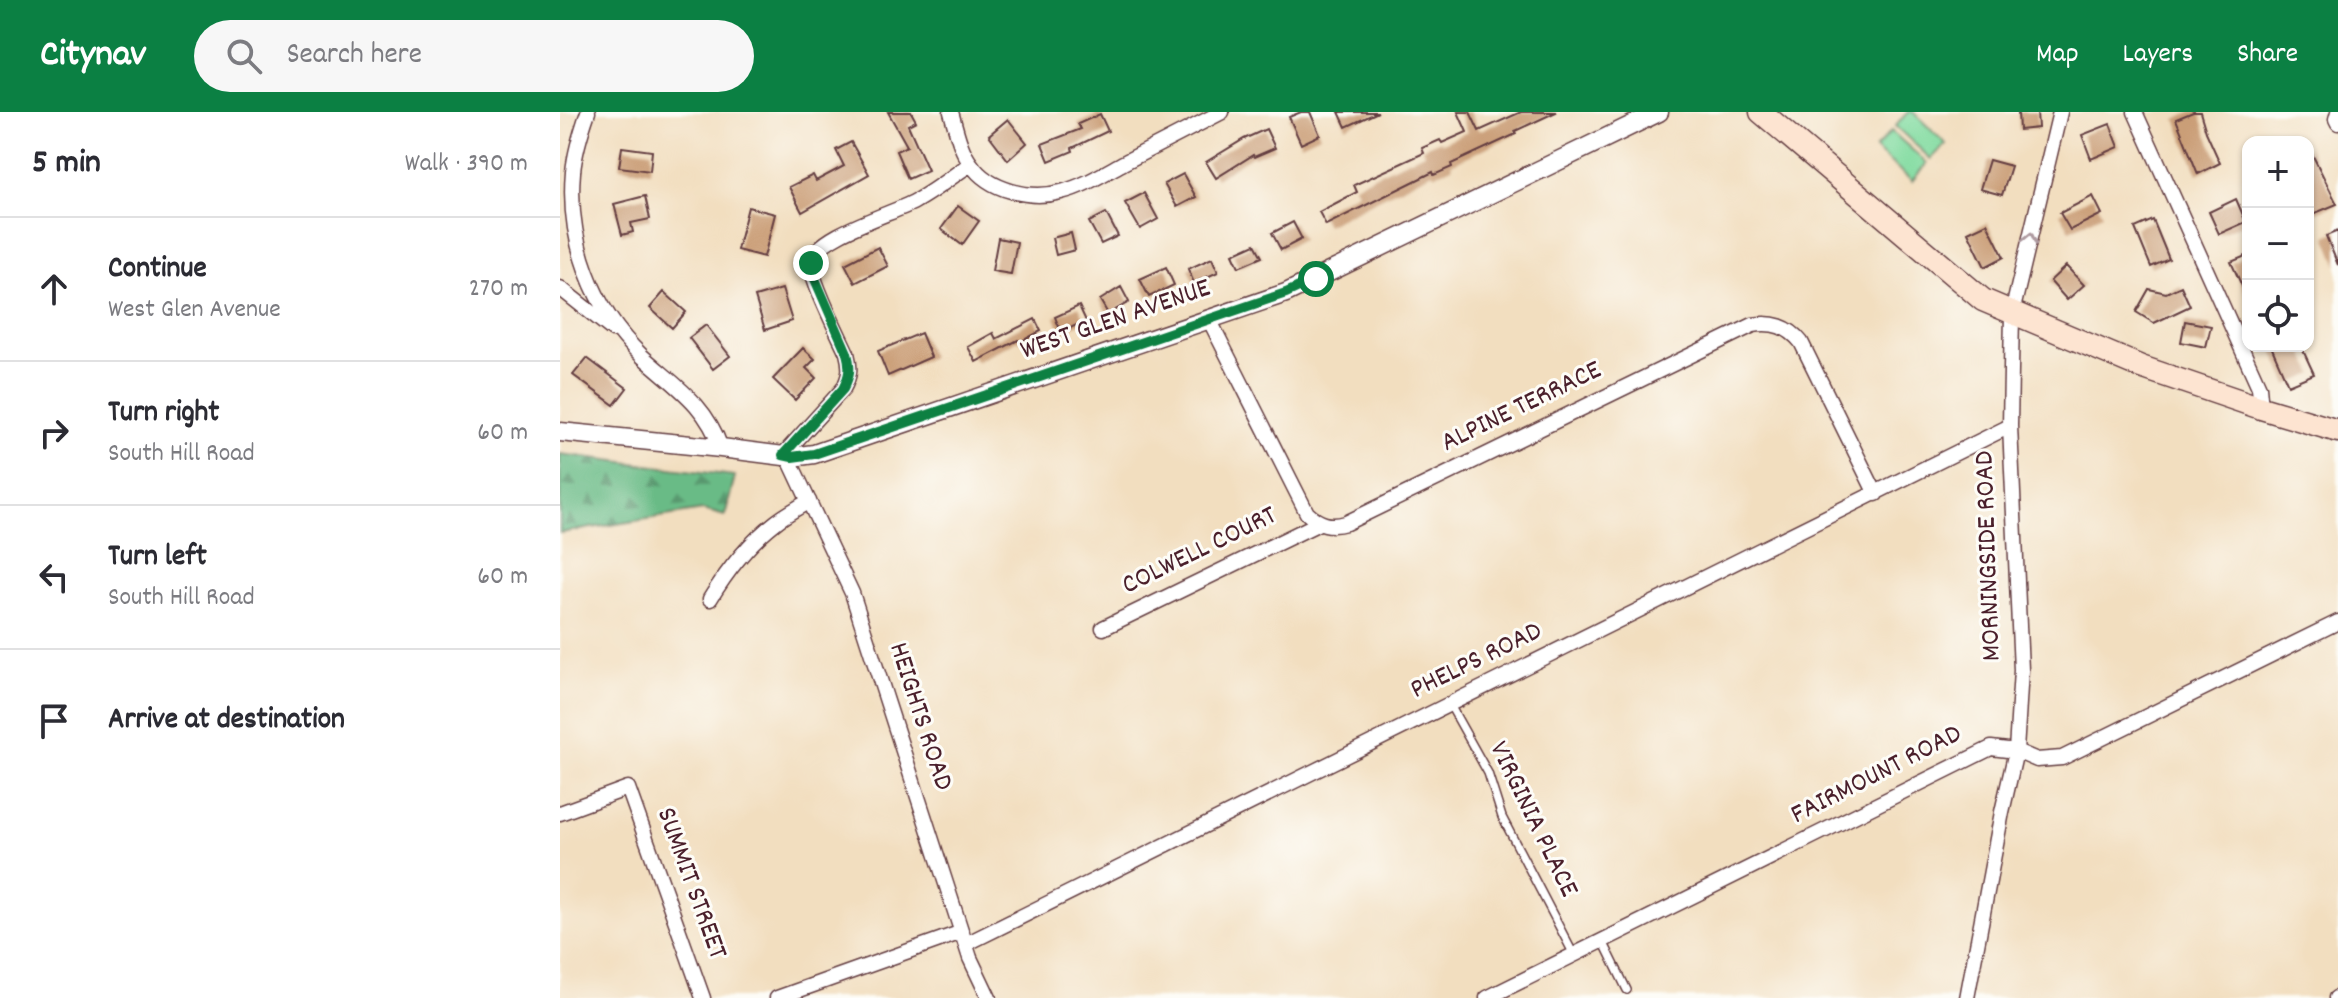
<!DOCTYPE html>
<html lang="en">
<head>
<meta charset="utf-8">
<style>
  body { margin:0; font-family:Dekko,sans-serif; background:#f7f7f7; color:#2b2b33 }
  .controls { position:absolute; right:24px; top:24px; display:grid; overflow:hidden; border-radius:16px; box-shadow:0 2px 6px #0004 }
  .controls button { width:72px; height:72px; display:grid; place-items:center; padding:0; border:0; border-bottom:2px solid #e1e1e2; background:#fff; color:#2b2b33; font:40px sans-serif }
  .stop { position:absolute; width:24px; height:24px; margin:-18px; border:6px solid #0b8043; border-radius:50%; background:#fff }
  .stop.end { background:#0b8043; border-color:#fff; box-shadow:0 2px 8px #0008 }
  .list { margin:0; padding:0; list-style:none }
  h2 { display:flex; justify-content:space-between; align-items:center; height:104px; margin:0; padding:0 32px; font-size:34px }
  h2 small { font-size:26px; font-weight:400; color:#7c7c81 }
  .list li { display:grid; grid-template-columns:52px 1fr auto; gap:24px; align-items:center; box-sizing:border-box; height:144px; padding:0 32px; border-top:2px solid #e1e1e2 }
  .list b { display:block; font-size:30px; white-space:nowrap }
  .list p { margin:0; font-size:26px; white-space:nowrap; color:#7c7c81 }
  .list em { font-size:26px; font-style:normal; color:#7c7c81 }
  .icon { flex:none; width:44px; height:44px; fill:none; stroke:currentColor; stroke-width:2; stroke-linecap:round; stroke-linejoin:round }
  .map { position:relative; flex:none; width:1778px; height:886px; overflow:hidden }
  header { display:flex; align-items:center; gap:48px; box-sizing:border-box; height:112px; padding:0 40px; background:#0b8043; color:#fff }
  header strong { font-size:38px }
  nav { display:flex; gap:44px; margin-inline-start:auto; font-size:28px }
  .search { width:560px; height:72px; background:#f7f7f7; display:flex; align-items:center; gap:20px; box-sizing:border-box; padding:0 28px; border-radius:44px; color:#7c7c81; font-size:30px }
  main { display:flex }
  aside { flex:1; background:#fff }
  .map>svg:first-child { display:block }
  .forest { fill:url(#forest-firs); stroke:#5a6d58; stroke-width:2 }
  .park { fill:#82dba0; stroke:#667d66; stroke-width:2 }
  .building { fill:#ca9e77 }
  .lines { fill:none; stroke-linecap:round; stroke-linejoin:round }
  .service-casing { stroke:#633c41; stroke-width:10 }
  .minor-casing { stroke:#633c41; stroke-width:17 }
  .tertiary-casing { stroke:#633c41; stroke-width:21 }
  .secondary-casing { stroke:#633c41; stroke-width:25 }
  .service { stroke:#fff; stroke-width:7 }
  .minor { stroke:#fff; stroke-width:14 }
  .tertiary { stroke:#fff; stroke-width:18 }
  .secondary { stroke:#fde4d1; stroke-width:22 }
  .oneway { stroke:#ae9aa0 }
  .route { stroke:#0b8043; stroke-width:10 }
  .labels { text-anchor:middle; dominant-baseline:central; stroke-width:6; stroke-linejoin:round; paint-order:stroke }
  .street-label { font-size:28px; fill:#4a1f2b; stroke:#fdfcf7 }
</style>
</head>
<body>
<header>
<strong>Citynav</strong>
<div class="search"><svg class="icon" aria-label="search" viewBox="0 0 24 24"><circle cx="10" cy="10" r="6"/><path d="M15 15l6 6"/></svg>Search here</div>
<nav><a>Map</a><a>Layers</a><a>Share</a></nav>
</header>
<main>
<aside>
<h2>5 min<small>Walk · 390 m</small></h2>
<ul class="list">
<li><svg class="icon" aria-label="ahead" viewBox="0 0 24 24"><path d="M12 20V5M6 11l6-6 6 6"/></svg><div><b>Continue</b><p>West Glen Avenue</p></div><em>270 m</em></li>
<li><svg class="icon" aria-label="right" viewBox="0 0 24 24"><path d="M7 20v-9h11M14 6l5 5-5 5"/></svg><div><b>Turn right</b><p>South Hill Road</p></div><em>60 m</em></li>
<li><svg class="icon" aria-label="left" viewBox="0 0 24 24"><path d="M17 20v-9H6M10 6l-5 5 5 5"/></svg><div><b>Turn left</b><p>South Hill Road</p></div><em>60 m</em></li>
<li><svg class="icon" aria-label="arrive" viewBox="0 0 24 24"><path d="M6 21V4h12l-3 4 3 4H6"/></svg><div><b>Arrive at destination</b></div></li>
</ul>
</aside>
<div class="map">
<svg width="1778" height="886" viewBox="0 0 1778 886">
  <defs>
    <pattern id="forest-firs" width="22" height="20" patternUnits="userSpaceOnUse" patternTransform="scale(2)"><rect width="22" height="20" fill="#69bb86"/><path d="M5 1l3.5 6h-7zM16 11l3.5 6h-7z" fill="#58976e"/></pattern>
  </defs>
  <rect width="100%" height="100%" fill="#fdfcf7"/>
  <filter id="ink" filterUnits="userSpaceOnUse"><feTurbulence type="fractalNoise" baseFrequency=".0125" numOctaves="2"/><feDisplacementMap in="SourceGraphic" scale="16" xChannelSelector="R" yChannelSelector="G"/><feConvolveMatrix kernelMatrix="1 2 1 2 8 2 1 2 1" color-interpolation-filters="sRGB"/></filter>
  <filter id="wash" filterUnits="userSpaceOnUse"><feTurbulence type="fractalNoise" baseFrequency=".006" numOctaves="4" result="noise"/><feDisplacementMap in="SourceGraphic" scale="32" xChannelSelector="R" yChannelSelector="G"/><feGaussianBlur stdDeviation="1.8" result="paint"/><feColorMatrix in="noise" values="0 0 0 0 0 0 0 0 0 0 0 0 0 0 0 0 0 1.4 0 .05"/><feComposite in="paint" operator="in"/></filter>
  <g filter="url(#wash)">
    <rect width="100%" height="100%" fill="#f2debf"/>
    <!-- forest -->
    <path class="forest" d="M0,342L175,364L165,404L143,398L0,421Z"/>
    <!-- park -->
    <path class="park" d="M1348,0H1353L1386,32L1371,47L1335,14Z
      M1331,19L1367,51L1352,69L1315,37Z"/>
    <g id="blocks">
      <!-- building -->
      <path class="building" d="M328,0H351L356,9L348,13L368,58L348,67L336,39L347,34Z
        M741,0H750L760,23L741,32L729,5Z
        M779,0H818L786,15Z
        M898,0H910L919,19L961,0H996L955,19L956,22L891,52L892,55L874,63L873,60L766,113L759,100L797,80L794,73L864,41L862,36L880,28L882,31L907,20Z
        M1458,0H1477L1478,16L1459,18Z
        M1633,0H1640L1646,20L1660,51L1638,62L1616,7Z
        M540,2L548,19L512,36L513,39L489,49L482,32L521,17L518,12Z
        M448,7L467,31L448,48L429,23Z
        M1550,12L1559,35L1531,47L1522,23Z
        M706,17L715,36L694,45L693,43L656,66L646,50L684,27Z
        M291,30L309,62L242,100L229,75L253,63L256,69L284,54L276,38Z
        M1748,34L1777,92L1753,102L1748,91Z
        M62,35L92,39L90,59L59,55Z
        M1429,48L1451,54L1442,83L1420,77Z
        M623,62L636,85L617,95L604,72Z
        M584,81L598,107L580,117L565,91Z
        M85,84L90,107L71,111L73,120L62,123L54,92Z
        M1533,84L1542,102L1510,118L1500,101Z
        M1676,87L1686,110L1659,122L1649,100Z
        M398,94L419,109L402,133L381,117Z
        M188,95L215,102L204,145L177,138Z
        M546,101L558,124L541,132L529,110Z
        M1593,108L1609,147L1591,155L1575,116Z
        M733,110L742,127L721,138L712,121Z
        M1427,111L1444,145L1425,155L1408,120Z
        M1778,119V153L1766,124Z
        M511,121L515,138L496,143L492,126Z
        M438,126L457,130L451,162L432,159Z
        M695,132L702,145L679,155L673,142Z
        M318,135L328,154L295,171L285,152Z
        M1688,143V187L1671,150Z
        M652,146L658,160L634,171L628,157Z
        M1506,154L1524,173L1507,188L1490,169Z
        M606,155L614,173L589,185L580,167Z
        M1621,174L1630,194L1594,211L1576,200L1589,177L1606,181Z
        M561,175L569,190L548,202L540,188Z
        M222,177L232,209L205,218L195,185Z
        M104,180L126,200L112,216L90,196Z
        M519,194L526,209L501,220L495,205Z
        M475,207L481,219L460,230L458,228L416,250L408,235L433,221L436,227Z
        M1625,209L1651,214L1646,235L1621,230Z
        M146,213L170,244L153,257L129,226Z
        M361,221L371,245L328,264L318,239Z
        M1711,234H1741L1754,262L1728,273Z
        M243,236L255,247L246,256L256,266L235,288L213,267Z
        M27,246L67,276L54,293L13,263Z"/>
    </g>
  </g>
  <g filter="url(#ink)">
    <use href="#blocks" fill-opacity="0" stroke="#633c41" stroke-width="2"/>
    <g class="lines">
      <!-- service casing -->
      <g class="service-casing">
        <path id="service" d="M890,593L928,661L942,705L1014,843
          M1043,829L1067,878"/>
      </g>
      <!-- minor casing -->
      <g class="minor-casing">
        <path id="minor" d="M28,0C21,20 15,39 13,60C7,127 32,197 82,244C115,274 145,291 161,336
          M391,0C396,17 400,38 411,52C429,79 471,88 501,80C522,75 543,62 563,51C596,34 629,17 662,0
          M1575,0L1699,275L1701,296
          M1778,0L1776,7L1778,11
          M0,176L53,218
          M649,207L747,401C759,412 770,416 786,411L1193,213C1213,210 1228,214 1241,230L1316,382
          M223,343L283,277C290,264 291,256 287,241C279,223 250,167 251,150C254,124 332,102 354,90C374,79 392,65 410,52
          M228,345L292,481L410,846L429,886
          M150,487C167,459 190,430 216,410C226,402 238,396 249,389
          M543,516L759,411
          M0,701L68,676L143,886
          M406,832L1450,314
          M217,886L402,820
          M927,886L1431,636L1456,639L1477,648L1502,646L1778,510
          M1407,886L1442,700L1456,639L1461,558L1450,314L1452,201L1500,0
          M1776,886L1778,885"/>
      </g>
      <!-- tertiary casing -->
      <g class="tertiary-casing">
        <path id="tertiary" d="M0,320L161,336L232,345L254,342L726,181L1099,0"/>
      </g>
      <!-- secondary casing -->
      <g class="secondary-casing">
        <path id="secondary" d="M1201,0L1423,188L1581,255L1701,296L1778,319"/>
      </g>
      <!-- service -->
      <use href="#service" class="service"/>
      <!-- minor -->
      <use href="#minor" class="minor"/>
      <!-- tertiary -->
      <use href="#tertiary" class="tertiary"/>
      <!-- secondary -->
      <use href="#secondary" class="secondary"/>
    </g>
    <!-- one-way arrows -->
    <defs><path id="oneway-chevron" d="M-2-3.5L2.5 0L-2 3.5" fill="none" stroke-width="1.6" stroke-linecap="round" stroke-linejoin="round" transform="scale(2)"/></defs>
    <use class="oneway" href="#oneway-chevron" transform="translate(1470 126) rotate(-77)"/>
  </g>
  <g class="lines" filter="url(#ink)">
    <!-- route -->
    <path class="route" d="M251,151L252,160L287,241C291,255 290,264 283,277L223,343L232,345L254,342L726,181L756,167"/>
  </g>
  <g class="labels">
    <!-- street labels -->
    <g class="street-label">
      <text transform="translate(556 209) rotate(-19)">WEST GLEN AVENUE</text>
      <text transform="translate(962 296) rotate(-26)">ALPINE TERRACE</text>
      <text transform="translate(640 440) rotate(-26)">COLWELL COURT</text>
      <text transform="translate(1430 444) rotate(-92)">MORNINGSIDE ROAD</text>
      <text transform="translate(917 550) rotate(-26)">PHELPS ROAD</text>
      <text transform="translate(359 605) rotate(72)">HEIGHTS ROAD</text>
      <text transform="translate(1317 664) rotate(-27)">FAIRMOUNT ROAD</text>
      <text transform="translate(972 708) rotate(64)">VIRGINIA PLACE</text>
      <text transform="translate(130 772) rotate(70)">SUMMIT STREET</text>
    </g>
  </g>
</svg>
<div class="controls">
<button>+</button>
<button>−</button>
<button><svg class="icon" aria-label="locate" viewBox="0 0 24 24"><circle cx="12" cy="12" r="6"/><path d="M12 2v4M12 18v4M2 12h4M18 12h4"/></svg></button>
</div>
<div class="stop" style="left:756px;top:167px"></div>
<div class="stop end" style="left:251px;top:151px"></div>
</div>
</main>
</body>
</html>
